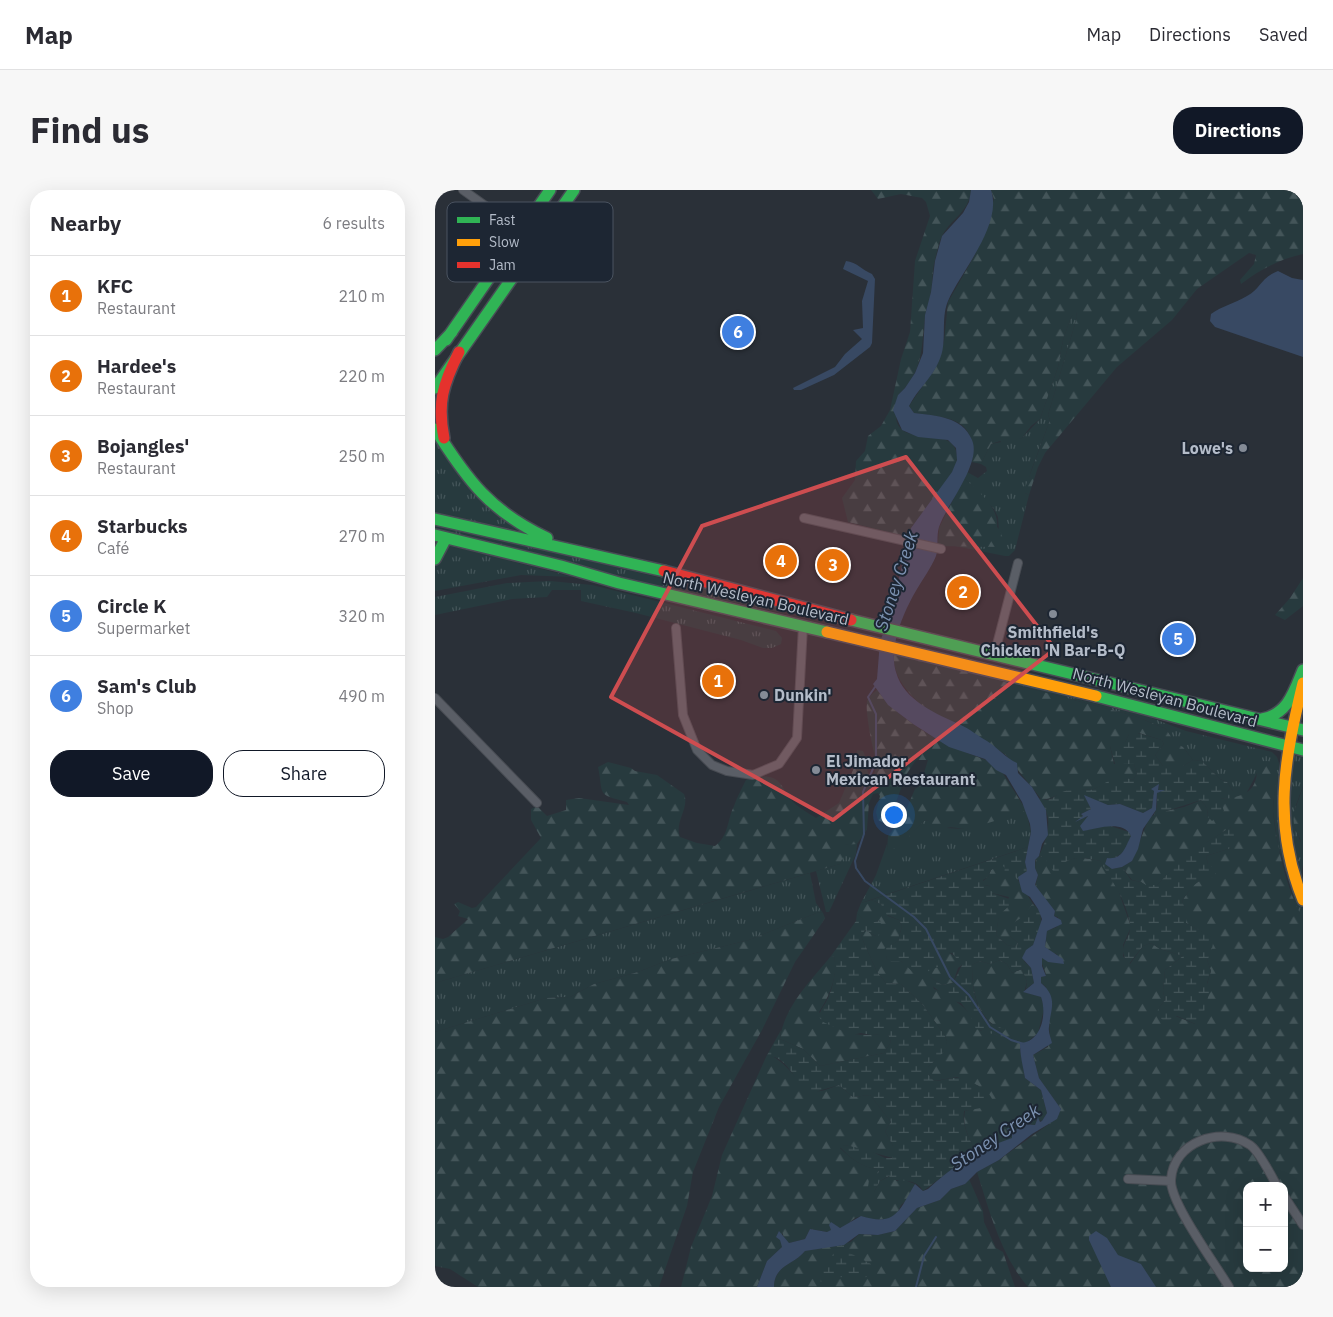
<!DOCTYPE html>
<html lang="en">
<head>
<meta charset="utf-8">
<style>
  body { margin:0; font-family:"IBM Plex Sans",sans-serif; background:#f7f7f7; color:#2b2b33 }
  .controls { position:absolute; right:15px; bottom:15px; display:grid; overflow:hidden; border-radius:10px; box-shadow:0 5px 20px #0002 }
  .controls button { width:45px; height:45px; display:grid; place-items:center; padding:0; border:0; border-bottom:1px solid #e1e1e2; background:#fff; color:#2b2b33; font:25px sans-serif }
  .you { position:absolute; left:458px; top:624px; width:18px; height:18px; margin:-12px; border:4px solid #fff; border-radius:50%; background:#1a73e8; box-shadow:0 0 0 8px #1a73e833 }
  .badge { display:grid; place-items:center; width:32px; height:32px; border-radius:50%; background:#111827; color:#fff; font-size:16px; font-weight:700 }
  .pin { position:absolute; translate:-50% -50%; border:2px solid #fff; box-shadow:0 1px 5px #0006 }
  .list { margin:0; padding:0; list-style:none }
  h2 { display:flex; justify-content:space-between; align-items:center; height:65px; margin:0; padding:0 20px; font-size:21px }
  h2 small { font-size:16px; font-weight:400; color:#7c7c81 }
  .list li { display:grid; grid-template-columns:32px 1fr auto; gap:15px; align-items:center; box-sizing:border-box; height:80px; padding:0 20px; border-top:1px solid #e1e1e2 }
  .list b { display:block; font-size:19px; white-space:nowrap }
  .list p { margin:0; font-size:16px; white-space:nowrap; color:#7c7c81 }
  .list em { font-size:16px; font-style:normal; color:#7c7c81 }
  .actions { display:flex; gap:10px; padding:15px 20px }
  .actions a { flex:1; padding:11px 0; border:1px solid #111827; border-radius:20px; text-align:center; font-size:18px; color:#111827 }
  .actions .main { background:#111827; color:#fff }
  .map { position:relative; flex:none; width:868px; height:1097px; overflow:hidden; border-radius:20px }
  header { display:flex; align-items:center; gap:30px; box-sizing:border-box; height:70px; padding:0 25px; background:#fff; border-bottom:1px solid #e1e1e2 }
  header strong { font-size:24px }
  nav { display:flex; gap:28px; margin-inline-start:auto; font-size:18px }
  .intro { display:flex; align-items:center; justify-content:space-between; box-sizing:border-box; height:120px; padding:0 30px }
  h1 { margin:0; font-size:35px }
  .button { padding:12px 22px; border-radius:20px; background:#111827; color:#fff; font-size:18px; font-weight:700 }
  main { display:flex; gap:30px; padding:0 30px }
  aside { flex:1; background:#fff; border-radius:20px; box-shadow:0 5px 20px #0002 }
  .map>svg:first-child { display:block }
  .grass { fill:url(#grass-tufts) }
  .forest { fill:url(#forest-firs); fill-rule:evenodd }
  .wetland { fill:url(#wetland-marsh) }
  .water { fill:#384963 }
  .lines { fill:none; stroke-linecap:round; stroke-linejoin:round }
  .stream { stroke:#384963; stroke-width:2 }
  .street-casing { stroke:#484c53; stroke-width:10 }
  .fast-casing { stroke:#484c55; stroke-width:14 }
  .slow-casing { stroke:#484c55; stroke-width:14 }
  .jam-casing { stroke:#484c55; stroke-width:14 }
  .street { stroke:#5a5e66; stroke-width:8 }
  .fast { stroke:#30b455; stroke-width:11 }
  .slow { stroke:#ff9f0a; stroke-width:11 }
  .jam { stroke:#e5322d; stroke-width:11 }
  .marked { fill:#ce4d50; fill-opacity:0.2; stroke:#ce4d50; stroke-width:4; stroke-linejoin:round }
  .poi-dot { fill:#848b96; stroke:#1d2633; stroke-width:2 }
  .labels { text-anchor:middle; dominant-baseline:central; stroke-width:4; stroke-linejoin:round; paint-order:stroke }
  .poi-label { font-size:16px; font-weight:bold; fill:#b4bcc9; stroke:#1d2633; text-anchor:start }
  .street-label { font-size:16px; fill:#b4bcc9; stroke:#1d2633 }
  .water-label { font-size:18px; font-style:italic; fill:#7c92b1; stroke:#1d2633 }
  .key { fill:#1d2633; stroke:#4a5360; stroke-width:1 }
  .key-label { font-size:14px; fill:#b4bcc9 }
</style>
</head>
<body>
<header>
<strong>Map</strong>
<nav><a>Map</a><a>Directions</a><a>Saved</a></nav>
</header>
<div class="intro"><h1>Find us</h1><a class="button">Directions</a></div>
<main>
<aside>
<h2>Nearby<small>6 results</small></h2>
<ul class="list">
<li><span class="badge" style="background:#e8710a">1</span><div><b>KFC</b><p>Restaurant</p></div><em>210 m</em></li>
<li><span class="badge" style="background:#e8710a">2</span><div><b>Hardee's</b><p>Restaurant</p></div><em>220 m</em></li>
<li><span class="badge" style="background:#e8710a">3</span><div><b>Bojangles'</b><p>Restaurant</p></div><em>250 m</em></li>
<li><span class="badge" style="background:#e8710a">4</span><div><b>Starbucks</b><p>Café</p></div><em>270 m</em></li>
<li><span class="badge" style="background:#3f7fe0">5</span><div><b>Circle K</b><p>Supermarket</p></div><em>320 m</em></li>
<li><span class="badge" style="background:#3f7fe0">6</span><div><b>Sam's Club</b><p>Shop</p></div><em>490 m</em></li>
</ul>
<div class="actions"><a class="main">Save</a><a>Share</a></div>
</aside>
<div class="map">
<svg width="868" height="1097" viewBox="0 0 868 1097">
  <defs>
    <pattern id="grass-tufts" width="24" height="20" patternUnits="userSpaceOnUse" patternTransform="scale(1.25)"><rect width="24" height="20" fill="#273a3e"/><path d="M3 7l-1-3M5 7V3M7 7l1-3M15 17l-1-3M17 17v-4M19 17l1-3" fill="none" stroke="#445559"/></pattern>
    <pattern id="forest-firs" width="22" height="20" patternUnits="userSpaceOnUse" patternTransform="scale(1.25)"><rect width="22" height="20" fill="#273a3e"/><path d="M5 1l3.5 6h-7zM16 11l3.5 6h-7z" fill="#445559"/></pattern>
    <pattern id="wetland-marsh" width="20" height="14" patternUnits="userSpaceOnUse" patternTransform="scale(1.25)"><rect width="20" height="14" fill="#273a3e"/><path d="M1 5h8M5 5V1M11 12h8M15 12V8" fill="none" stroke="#445559"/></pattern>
  </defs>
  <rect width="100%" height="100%" fill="#2a3038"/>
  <!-- grass -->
  <path class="grass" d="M641,121L642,127L613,225L615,230L596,281L590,303L594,305L580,360L574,366H570L515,355L565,357L563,327L559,319L529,288L532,282L543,288L552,281L551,277L546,274L556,254L587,248L605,229L623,177L628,150L636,127Z
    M0,241L86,341L0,322Z
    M0,333L349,418L350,420L349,423L163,383L0,342Z
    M0,352L138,387L86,385L0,401Z
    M115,391L157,395L341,441L347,448L346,454L337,458H328L306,450L201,423L146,411V400H117L112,407L77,409L0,425V407L72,393Z
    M459,463L714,527L751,541L837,562L842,567L844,573L864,711L868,718V730L861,716L843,656L838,621L840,592L822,576V583L811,604L798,608V601L792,592L785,589L767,571L758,570L748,557L740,554L731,539L700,526Z
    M856,561L868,565V596L861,615L859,629L860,638L866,653L868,703L853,648Z
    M591,620L596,642L593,657L426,713L441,685L452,654V660C468,652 478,642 489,631L494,630L495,633L511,638L530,639Z
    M415,654H422L421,664L394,722H391L381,681L405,674L409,655Z
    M375,683L381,713L388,723L384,722L314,750L236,769L203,782L159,794L135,807L111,808L0,842V793Z"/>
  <!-- forest -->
  <path class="forest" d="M436,0H536C534,22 518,27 508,44C504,51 502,62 500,70C497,80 498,90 496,101C495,110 491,118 490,127C486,158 489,181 463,205C463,213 459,228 463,235C475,256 521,235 522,267C523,283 487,323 476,338L473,347L413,332L407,308L420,290L421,271L430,261L433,246L446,236L455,220L466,169L475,142L480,71L495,26L491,12L487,8L466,4L443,9Z
    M556,0H868V64C845,69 824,80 806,94L805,90L819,74L821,65L814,63L762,99L737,130L682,177L610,263L603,277L594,305L590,303V298L615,230L613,225L642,127L641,122L636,127L628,150L623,177L605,229L596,236L587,248L569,254L565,251L556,254L546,274L537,272C542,227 514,228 479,223L474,216L498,181L509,152L513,112L540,65L559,9Z
    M529,288C543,302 564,316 562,337L565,340L569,352L565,357L503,356L504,338Z
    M868,388V416L850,430L840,425L855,408Z
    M459,463L700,526L731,539L740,553L748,557L758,570L748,576H728L720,565L729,554L727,550L704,543L694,544L690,552L675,556L679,574H699L702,584L698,590C681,585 670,595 656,600L650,599C643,602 641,601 634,601C626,602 618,609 607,610L571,565L525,534C496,529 455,495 459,463Z
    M442,500C468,534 509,555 548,569C555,571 558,579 567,582L591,620C583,624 536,639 530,639C520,639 515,634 507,641L495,638L494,630L489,631L463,658L452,660L453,646L468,627L480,599L485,596L493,570H481L471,585L459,617L451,625L449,633L443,630L441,622L445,606L443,603L438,604L434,613L432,639L422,654L409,655L410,662L405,674L0,793V747L8,749L13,747L33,729L23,726L25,721L19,714L23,712L37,718L41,717L106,648L96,630V619L102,616L112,626L131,620V610L144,608L194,615L192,612C160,604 169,605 163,577L173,572L196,578L200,581L222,585L249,604C255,618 239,632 245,647L262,653L280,656C294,646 292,630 299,616C302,607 307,598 311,590C323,586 339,583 347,596C350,600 351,606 355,609C362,617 372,622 381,628L404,613L421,573L422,560L428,561C433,570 429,582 438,590L442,572C438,563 430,521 432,512C433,507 438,503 442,500Z
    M829,571L836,572C846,589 837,605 838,622C842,658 851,697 868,730V1097H593C566,1066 554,1020 542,982L564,970L614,934L626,919L604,888L598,865L613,857C617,839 612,816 611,797L606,793V787L611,786C611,779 605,775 607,767L613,772L621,771L622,764L615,762L610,757L612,741L622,737L623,727L619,726L620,721L600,698L603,685L600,678L601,667L609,666L626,675C638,665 650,668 665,671L680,691L696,737L688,755V766L695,774L708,756L716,753L725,759L748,766L730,780L728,801L730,810L723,819L760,834L776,781L772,770L778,748L751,733V721L747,711L758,695L769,688L773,674L771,666L796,658V637L752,665L722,695H710L706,692L697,690L687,677L697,671L714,628L722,623L749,617L766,610L772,618L773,627L785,609C808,607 823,603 822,576ZM812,996H849V1078H812Z
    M868,596V679C865,669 867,662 866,652C865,646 861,643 860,638C855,624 865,609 868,596Z
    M566,673L581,687L598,714L575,746L583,753L582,757L572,755L561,745L564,724L570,719L574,707L557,703L555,696L549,695L547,692L553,687L556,680Z
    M436,710L446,714L453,726L464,730L467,736L463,751L450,759L452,769L466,771L478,780L507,762L512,761L521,767L527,775L523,778L518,793L507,795L495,787L499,799C510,803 528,815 535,824C539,831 539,835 546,841L566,839C541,828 537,799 537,775L545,771L555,774L565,770L572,774L577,783L587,779L592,792L589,802L606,807L609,819L603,843L585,858L590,888L606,900L612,923L607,931L602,929L600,935L592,934L581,940L571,939L579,945L577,948L545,962L540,961C534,947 527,937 530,921L534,920L544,896L522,887L499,891L493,884V877L510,860L512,851L509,844L487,814L466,794L451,793L442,782L426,746L430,740L441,746L444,730L434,735L422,723L426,713Z
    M384,722L388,723L390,728L387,733L360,772L327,840L284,917L258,982L252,1016L224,1097H43L15,1079L0,1076V842L111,808L135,807L159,794L203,782L236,769L314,750Z
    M396,766L399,767C404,784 394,807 384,822C399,839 414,846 436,845C442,845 446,843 453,844L456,852L449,863L385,876L368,859L345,849C349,816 376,791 396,766Z
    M334,865C354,872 366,901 381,901C388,902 397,897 404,895L418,907L435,905L456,932L450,941L458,956V968L410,955L405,958C415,968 428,978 443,979L444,982L439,1002L445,991L455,986L462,991L467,989L480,994L475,1007L466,1015L461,1026L455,1029L438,1030L426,1026L420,1028L410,1036L392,1042L375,1039L370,1049L354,1053L350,1050L347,1042V1057L332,1071L322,1097H246L256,1057L277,1006L287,965L331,867Z
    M534,989L548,1021L549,1032L561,1058L568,1062L580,1097H339C339,1075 359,1075 370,1061L416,1052L424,1044L443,1045L460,1041L482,1018L505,1010L516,999L530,994Z"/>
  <!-- wetland -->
  <path class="wetland" d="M699,542L727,550L729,554L720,565L728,576H748L758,570L767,571L785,589L792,592L798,601V608L785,609L789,621L777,631L773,627L772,618L766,610L719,625L722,616V603L727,600L723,601L724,595L717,599L719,601L717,618L708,623L685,614L673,615L651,608L656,619L646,624L649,628L654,626L648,633V641L672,635L694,642L696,646L690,661L678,669L677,679L687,677L696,690L706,692L711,695H722L751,665L796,637L803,641L805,648L796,658L771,666L773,674L782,680L779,687C762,688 756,698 747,711L751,720V733L779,748L776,764L772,770L776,781L772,793L775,800L765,836L742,826L731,832L722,826L723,819L730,810L728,801L730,780L748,766L725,759L716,753L708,756L694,774C679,755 697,751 695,734C691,710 677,691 665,671C651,668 638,665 627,675V683L622,687L609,667L604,666C610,652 618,634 610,619C608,615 605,613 604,608C616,614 620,604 630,601C637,599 642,602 650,599L656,600C673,594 676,583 698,590L702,584L699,574H680L675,556L677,553L690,552L694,544Z
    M593,657L590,672L592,681L584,687L583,691L579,685L569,684L570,678L566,674L556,680L553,687L548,690L549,695L558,697L557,703L577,710L578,713C561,727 565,723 561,745L572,755L582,757L583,753L575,746L577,734L587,727L598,714C617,728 597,756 589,771L596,778L599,793L591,799L592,792L587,779L577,783L572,774L565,770L555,774L545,771L537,775C537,799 541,835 571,839L564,846L541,839L535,825L526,813L515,810L490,790V788L495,787L507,795L518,793L527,775L517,763L507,762L503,766V777L482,786L466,771H456L452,769L449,759L463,751L467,736L464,730L450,724L446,714L436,710Z
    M422,723L434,734L445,730L448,744L441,746L430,740L426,746L442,782L451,793L466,794L487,814L509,844L512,851L511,860L493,877V884L499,891C507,891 516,887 524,888C532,888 555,901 557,909L546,918L529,921C527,937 534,947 540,961L545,962L531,969L488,1001C482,989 468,991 458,990L454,986L445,991L439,1002L437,1001L433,997L434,990L444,982L443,979C427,978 415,968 405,957L410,955L436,961L450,968H458V956L450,941L456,932L435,905L418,907L404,895L380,902C375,900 369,898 365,894C357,884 347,863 331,867L346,840L345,849L368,859L385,876L449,863L456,852L453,844L436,845L426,843L417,845L388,832L384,827C385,820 389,816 392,810C398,799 402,778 399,767L396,766L421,731Z
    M409,1055V1060L436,1074V1084L424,1091L406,1087L386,1093L384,1083L388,1071L397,1066L402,1056Z"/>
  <!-- water -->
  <path class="water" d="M536,0H556C568,35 526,81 513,111C505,130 513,153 504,171C497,188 482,200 474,216L479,223C501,226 527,226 537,250C547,273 512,314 504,337C501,347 504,357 501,366C496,378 488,389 482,399C469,421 453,457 461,482C469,511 502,524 526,535C535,539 543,546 552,551C563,558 571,568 582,573L583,583L597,597L611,620L613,645L607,654L604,666L600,670V678L603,685L600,695L620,721L619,726L626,730L627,734L612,741L610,757L628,769L629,774L613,772L607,768V776L611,786L606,787V793C624,808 615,820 614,837C613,842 616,848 617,853L598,865L604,888L626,919L622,929L597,944L564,970L542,982L530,994L516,999L505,1010L482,1018L460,1041L443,1045L424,1044L409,1055L370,1061C359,1075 339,1075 339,1097H322L332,1071L347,1057L345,1050L341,1047L344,1041L354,1053L370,1049L375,1039L392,1042L396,1040L394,1035L396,1032L405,1038L426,1026C462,1037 464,1020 480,994L488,1001L493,999C516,977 546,958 577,948V942L571,939L574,938L581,940L587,934L600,935L603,927L605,932L607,931L612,923L606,900L590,888C588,876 585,866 585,853C607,852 612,823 606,807L588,802L599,793L596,778L587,768L591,760L598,755L607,729L603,719L595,707L587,702L583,687L592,681L590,672L596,642L595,634L587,612L571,585L561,580L550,569L514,557L478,534L453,515L438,494L442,489L445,451L458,421L455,410L462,396L476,338L517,282L522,270L521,258L513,250L483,247L467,240L458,220L463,205L470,198L480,183L488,163L490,125L496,102L500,71L507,46L528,23L534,12Z
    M411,71C422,72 427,80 437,84L440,89L437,153L435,157L399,185L366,200H359L358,198L400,177L410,164L427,149L418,140L428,138L427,111L433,91L408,79Z
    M843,81L857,88L868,90V167L780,137L775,131L776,124C787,116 800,113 812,106C826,99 825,88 843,81Z
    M724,594L723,600H730L722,603L721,620L708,639L703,659L697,671L687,677L677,679L670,674L672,668C688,670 690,657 696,646C688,629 661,639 648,641L645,636L653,626L640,632L648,626L646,624L656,619L649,605L673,615L685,614L708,623L717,618L719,601L716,599Z
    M661,1041L672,1048L683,1065L706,1074L721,1097H676L654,1050V1046Z"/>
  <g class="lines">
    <!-- stream -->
    <path class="stream" d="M440,497L433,507L441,524V565L440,574L428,602L429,644L420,671L421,678L430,691L479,727L491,739L515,787L534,805L555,837L576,850L589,854
      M481,1097L489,1066L501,1047"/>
    <!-- street casing -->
    <g class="street-casing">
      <path id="street" d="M28,0L101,52
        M369,328L506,359
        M241,438L248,525L262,560L277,575L292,581L318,585L344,574L362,548L368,436
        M559,466L583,373
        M0,508L102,613
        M693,989L736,991
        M849,1006L868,1035
        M794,1097C781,1075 735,1013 736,990C738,952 786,935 815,955C824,961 836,985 842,996"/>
    </g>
    <!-- fast casing -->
    <g class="fast-casing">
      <path id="fast" d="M11,150L115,0
        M0,160L17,142
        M0,198L139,0
        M0,239C33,291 55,321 112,348
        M0,329L229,381
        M0,345L126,376L184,393L392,442
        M0,369L11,348
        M416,430L868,540
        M661,506L868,560
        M827,529C853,524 859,502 868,480"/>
    </g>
    <!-- slow casing -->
    <g class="slow-casing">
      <path id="slow" d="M392,442L661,506
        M868,493C849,571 837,633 868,710"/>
    </g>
    <!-- jam casing -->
    <g class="jam-casing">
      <path id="jam" d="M9,248C2,213 8,194 24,162
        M229,381L416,430"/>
    </g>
    <!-- street -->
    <use href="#street" class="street"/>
    <!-- fast -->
    <use href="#fast" class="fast"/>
    <!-- slow -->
    <use href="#slow" class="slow"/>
    <!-- jam -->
    <use href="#jam" class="jam"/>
  </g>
  <!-- marked area -->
  <path class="marked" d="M471,267L620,459L398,630L176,507L267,336Z"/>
  <!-- markers -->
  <g class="poi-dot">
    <circle cx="808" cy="258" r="5"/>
    <circle cx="618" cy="424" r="5"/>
    <circle cx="329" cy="505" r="5"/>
    <circle cx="381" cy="580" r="5"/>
  </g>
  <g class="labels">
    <!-- poi labels -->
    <g class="poi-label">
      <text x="798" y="258" text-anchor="end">Lowe's</text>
      <text x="618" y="442" text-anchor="middle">Smithfield's<tspan x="618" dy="18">Chicken 'N Bar-B-Q</tspan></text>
      <text x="339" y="505">Dunkin'</text>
      <text x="391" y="571">El Jimador<tspan x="391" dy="18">Mexican Restaurant</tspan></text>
    </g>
    <!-- street labels -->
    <g class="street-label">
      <text transform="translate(321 408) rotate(13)">North Wesleyan Boulevard</text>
      <text transform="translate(730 507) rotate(15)">North Wesleyan Boulevard</text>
    </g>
    <!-- water labels -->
    <g class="water-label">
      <text transform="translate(461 391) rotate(-72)">Stoney Creek</text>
      <text transform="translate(560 947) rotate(-34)">Stoney Creek</text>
    </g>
  </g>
  <!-- legend -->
  <rect x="12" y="12" width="166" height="80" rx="8" class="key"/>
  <rect x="22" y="27" width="23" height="6" fill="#30b455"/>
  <rect x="22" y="49" width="23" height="7" fill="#ff9f0a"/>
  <rect x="22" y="72" width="23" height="6" fill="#e5322d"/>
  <g class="key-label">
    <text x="54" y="35">Fast</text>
    <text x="54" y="57">Slow</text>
    <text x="54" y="80">Jam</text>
  </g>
</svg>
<div class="controls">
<button>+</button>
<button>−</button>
</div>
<div class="you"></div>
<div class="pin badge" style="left:283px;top:491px;background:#e8710a">1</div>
<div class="pin badge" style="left:528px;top:402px;background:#e8710a">2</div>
<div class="pin badge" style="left:398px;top:375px;background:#e8710a">3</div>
<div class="pin badge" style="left:346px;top:371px;background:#e8710a">4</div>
<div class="pin badge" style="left:743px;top:449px;background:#3f7fe0">5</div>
<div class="pin badge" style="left:303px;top:142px;background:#3f7fe0">6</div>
</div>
</main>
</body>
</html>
